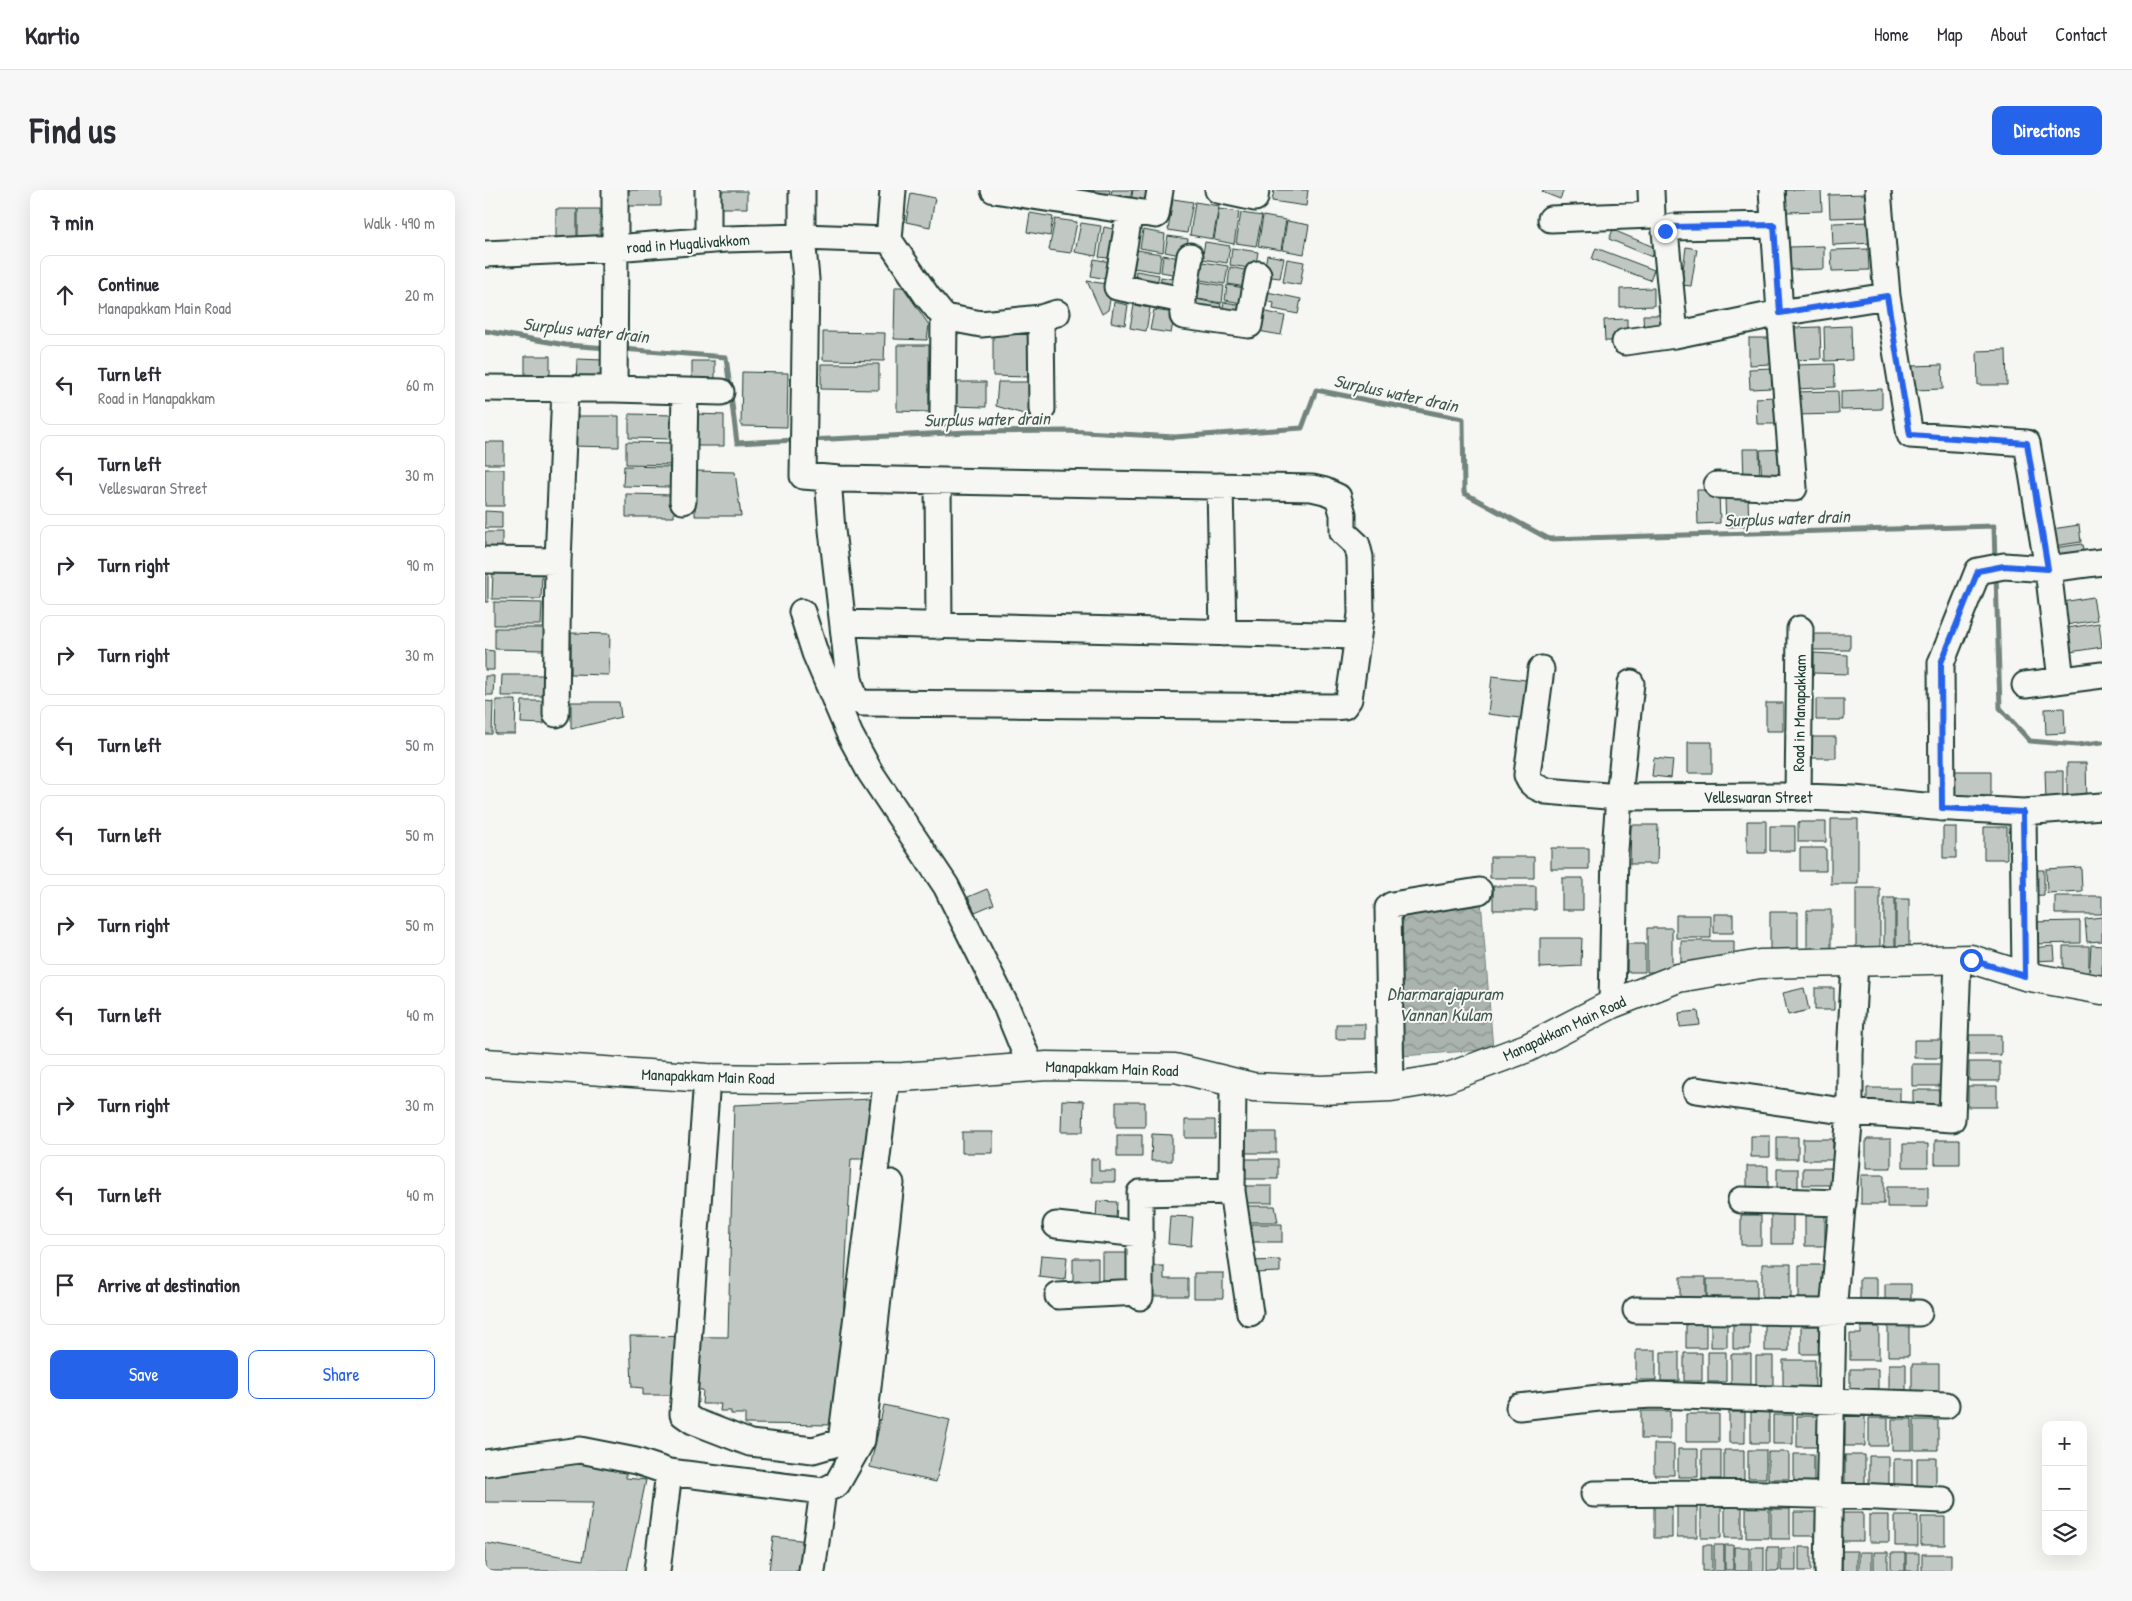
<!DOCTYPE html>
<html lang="en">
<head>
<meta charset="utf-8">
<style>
  body { margin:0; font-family:"Patrick Hand",sans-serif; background:#f7f7f7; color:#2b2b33 }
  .controls { position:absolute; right:15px; bottom:15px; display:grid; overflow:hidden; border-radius:10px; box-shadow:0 5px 20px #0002 }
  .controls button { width:45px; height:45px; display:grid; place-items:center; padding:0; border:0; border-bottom:1px solid #e1e1e2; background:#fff; color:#2b2b33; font:25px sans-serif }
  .stop { position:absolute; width:15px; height:15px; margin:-11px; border:4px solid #2563eb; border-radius:50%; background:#fff }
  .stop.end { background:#2563eb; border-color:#fff; box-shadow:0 1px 5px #0008 }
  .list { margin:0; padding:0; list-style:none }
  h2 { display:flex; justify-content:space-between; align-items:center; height:65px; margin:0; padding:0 20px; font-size:21px }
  h2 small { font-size:16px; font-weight:400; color:#7c7c81 }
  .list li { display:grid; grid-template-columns:32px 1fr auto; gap:15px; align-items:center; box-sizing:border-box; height:80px; margin:0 10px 10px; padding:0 10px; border:1px solid #e1e1e2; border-radius:10px }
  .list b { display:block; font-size:19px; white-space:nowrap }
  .list p { margin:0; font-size:16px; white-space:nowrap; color:#7c7c81 }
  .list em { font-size:16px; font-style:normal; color:#7c7c81 }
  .actions { display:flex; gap:10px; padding:15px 20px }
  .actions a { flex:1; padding:11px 0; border:1px solid #2563eb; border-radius:10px; text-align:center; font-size:18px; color:#2563eb }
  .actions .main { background:#2563eb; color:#fff }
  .icon { flex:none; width:28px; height:28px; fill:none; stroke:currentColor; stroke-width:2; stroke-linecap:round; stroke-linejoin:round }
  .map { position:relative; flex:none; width:1617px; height:1381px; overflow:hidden; border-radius:10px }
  header { display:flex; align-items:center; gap:30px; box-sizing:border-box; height:70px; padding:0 25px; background:#fff; border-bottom:1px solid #e1e1e2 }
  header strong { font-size:24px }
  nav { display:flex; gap:28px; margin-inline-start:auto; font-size:18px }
  .intro { display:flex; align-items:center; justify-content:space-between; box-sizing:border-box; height:120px; padding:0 30px }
  h1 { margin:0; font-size:35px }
  .button { padding:12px 22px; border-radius:10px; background:#2563eb; color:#fff; font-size:18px; font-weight:700 }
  main { display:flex; gap:30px; padding:0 30px }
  aside { flex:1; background:#fff; border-radius:10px; box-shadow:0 5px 20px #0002 }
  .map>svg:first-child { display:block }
  .water { fill:url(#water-waves); stroke:#72847d }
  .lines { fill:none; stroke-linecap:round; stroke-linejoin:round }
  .stream { stroke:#72847d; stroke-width:5 }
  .building { fill:#c1c8c3; stroke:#1f3d34 }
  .minor-casing { stroke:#1f3d34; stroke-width:29 }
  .major-casing { stroke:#1f3d34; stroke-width:31 }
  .minor { stroke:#f6f6f2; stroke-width:25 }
  .major { stroke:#f6f6f2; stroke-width:28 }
  .route { stroke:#2563eb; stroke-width:6 }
  .labels { text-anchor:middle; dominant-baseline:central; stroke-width:4; stroke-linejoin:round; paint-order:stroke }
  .street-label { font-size:16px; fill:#1f3d34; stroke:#f6f6f2 }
  .water-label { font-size:18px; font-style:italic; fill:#425a52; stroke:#f6f6f2 }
</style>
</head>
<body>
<header>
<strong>Kartio</strong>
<nav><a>Home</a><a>Map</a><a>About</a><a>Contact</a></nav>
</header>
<div class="intro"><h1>Find us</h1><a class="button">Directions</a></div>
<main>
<aside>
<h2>7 min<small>Walk · 490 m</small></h2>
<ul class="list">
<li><svg class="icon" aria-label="ahead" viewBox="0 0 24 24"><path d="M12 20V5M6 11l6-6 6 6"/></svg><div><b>Continue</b><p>Manapakkam Main Road</p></div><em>20 m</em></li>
<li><svg class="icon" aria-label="left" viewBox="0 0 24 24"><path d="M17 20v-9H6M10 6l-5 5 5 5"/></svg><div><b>Turn left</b><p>Road in Manapakkam</p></div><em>60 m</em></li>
<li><svg class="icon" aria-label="left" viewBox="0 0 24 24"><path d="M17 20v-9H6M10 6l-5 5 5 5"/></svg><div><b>Turn left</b><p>Velleswaran Street</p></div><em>30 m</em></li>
<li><svg class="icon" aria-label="right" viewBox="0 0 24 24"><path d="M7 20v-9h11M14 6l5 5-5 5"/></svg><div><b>Turn right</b></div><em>90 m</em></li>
<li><svg class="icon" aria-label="right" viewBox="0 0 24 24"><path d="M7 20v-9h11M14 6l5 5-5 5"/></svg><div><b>Turn right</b></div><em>30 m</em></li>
<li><svg class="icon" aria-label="left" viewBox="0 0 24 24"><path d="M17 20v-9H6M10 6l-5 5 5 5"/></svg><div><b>Turn left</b></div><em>50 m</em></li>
<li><svg class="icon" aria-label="left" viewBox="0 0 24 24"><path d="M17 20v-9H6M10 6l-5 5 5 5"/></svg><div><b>Turn left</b></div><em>50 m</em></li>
<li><svg class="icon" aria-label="right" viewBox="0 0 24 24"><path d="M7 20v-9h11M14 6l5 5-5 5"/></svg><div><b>Turn right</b></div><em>50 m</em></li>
<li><svg class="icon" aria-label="left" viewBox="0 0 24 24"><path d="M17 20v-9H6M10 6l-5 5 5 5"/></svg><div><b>Turn left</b></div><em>40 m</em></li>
<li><svg class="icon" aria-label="right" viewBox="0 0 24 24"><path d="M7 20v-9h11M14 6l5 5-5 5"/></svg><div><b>Turn right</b></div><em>30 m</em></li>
<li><svg class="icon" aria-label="left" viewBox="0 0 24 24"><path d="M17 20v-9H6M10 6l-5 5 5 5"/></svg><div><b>Turn left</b></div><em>40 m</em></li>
<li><svg class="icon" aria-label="arrive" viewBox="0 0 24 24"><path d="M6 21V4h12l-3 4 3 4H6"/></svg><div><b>Arrive at destination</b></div></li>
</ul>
<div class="actions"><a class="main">Save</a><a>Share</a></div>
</aside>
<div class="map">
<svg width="1617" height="1381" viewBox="0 0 1617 1381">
  <defs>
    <pattern id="water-waves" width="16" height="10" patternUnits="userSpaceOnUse" patternTransform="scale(1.25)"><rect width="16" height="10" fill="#aab3ae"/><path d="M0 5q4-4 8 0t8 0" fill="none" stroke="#8a938e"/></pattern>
  </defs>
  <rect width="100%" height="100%" fill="#f6f6f2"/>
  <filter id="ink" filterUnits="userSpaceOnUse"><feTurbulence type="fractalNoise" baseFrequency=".02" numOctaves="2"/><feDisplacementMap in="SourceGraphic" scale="10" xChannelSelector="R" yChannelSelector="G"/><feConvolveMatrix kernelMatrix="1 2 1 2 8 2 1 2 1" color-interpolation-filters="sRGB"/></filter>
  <g filter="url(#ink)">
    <!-- water -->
    <path class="water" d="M996,710L1008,859L917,866L913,723Z"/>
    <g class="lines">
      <!-- stream -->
      <path class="stream" d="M0,141L81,155L123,158
        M137,159L241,167L252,253L312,250
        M326,250L483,242L582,241L690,247L817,238L831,200L978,229L979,303L1064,349L1509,336L1510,372
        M1511,385L1515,518L1545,551L1592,555L1617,552"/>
    </g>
    <!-- building -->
    <path class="building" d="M138,0H176V16H138Z
      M601,0H625L623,12L599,8Z
      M627,0H647L644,17L624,13Z
      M648,0H669L665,21L645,17Z
      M789,0H823L821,16L787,11Z
      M1058,0H1079L1075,9L1057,2Z
      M1301,0H1336L1337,21L1301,22Z
      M234,1H262V18H234Z
      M426,3L450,8L445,37L421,32Z
      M1382,4L1383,27L1345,28L1344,5Z
      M688,9L708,12L702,43L683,40Z
      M710,12L734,16L728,49L705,45Z
      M71,19H92V52H71Z
      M93,19H115V48H93Z
      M734,19L754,22L749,54L729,50Z
      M545,23L568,27L565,46L542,42Z
      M756,23L777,26L771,56L751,53Z
      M778,26L801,30L796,60L773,56Z
      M570,29L592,32L586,63L564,60Z
      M802,31L824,35L819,64L797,60Z
      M1387,32L1388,53L1348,55L1347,33Z
      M596,33L616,36L611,66L590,62Z
      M619,37L637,41L631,69L614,67Z
      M658,40L680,44L678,62L655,58Z
      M1128,40L1171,58L1167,67L1124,49Z
      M683,46L703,49L700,66L680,62Z
      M720,52L745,56L742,73L717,69Z
      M1339,56V79L1305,80V57Z
      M1201,57L1212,59L1206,96L1196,95Z
      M747,58L773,62L770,79L745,75Z
      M1111,58L1169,80L1165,90L1107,69Z
      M1383,59L1384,80L1347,81L1346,60Z
      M652,60L676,64L674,82L649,78Z
      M678,65L701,69L698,86L676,82Z
      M782,65L799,68L795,88L778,86Z
      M609,69L630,73L627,90L606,86Z
      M802,69L819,72L815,95L798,92Z
      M718,72L743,76L740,94L715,90Z
      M745,77L769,82L766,98L743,94Z
      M651,81L674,85L670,103L648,99Z
      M676,87L699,91L674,104Z
      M602,91L628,95L623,120L617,124Z
      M715,92L739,96L737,113L713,109Z
      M742,95L765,99L762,114L740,110Z
      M410,97H418L444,135L442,150L409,149Z
      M1169,98V116L1135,117V99Z
      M782,102L816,109L813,124L788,119L789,113L780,111Z
      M710,109L736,114L733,130L708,126Z
      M629,112L643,115L640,135L626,132Z
      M739,112L763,116L760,134L736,130Z
      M649,115L665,118L661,141L645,138Z
      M669,120L690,123L686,143L665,140Z
      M777,121L800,126L796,145L773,141Z
      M1158,125H1177V145H1159Z
      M1142,129V151H1120L1119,130Z
      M1366,136L1367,170L1340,171L1339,137Z
      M1335,137L1336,169L1306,170L1305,138Z
      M338,142L400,143L399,171L338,170Z
      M508,142H546L545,187L508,186Z
      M1264,148H1285L1286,174L1264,175Z
      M412,155H444V222L412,221Z
      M1521,160L1522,195H1493L1492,161Z
      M40,166H65V198L40,197Z
      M92,169L118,170L117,196H91Z
      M207,171H230V198L207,197Z
      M336,174H394V200L336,199Z
      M1349,174L1350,197L1312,199L1311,175Z
      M1457,175L1458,199L1427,200V176Z
      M1287,178V198L1265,199L1264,179Z
      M257,182L303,183L302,237L256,236Z
      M465,192H501V217L465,216Z
      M513,192H550L549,227L511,216Z
      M1397,199V219L1356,220V201Z
      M1353,201L1354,224L1310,225L1309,202Z
      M1290,207L1291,234H1272L1271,208Z
      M144,224L188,225L187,249L144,248Z
      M210,224L239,225V256H210Z
      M85,226H134V257L85,256Z
      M0,252H19V274H0Z
      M141,252L190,253V275L141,274Z
      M1258,259H1274L1275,291H1259Z
      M1301,259L1302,289L1277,290L1275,260Z
      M139,276L185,277V297L138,296Z
      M0,279H19V316H0Z
      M211,281L250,282L256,326H210Z
      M1212,300H1234L1235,333L1213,334Z
      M141,304L189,305V327H141Z
      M1240,307H1263L1264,336L1241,337Z
      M0,321L17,322V338H0Z
      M1594,335L1596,352L1569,356L1567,339Z
      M0,342H17V363H0Z
      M1597,354L1600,373L1572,377L1569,358Z
      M0,382H3V412H0Z
      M8,382L57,383L56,409H7Z
      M1608,407L1612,430L1581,435L1578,412Z
      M9,412L57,413L56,435H9Z
      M1614,433L1617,457L1585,462L1582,438Z
      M10,438H60V460L10,459Z
      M86,443L125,444L124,485L86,484Z
      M1327,444H1365V460H1327Z
      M0,460L9,461V480H0Z
      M1329,463L1363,465V484L1329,483Z
      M17,485H58V506H16Z
      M0,486H9L8,505H0Z
      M1007,486L1049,491L1044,529L1003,524Z
      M1331,509H1359V530H1331Z
      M11,510H31L30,544H10Z
      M0,511L8,512L7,544H0Z
      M37,511H59V534L36,533Z
      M86,512H134L136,527L86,539Z
      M1281,513H1298V541H1281Z
      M1579,518L1580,543L1561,544L1560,519Z
      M1319,547H1351V568H1319Z
      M1203,552H1227V583H1203Z
      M1169,568L1188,570L1186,588L1167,586Z
      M1582,573H1601L1602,612H1582Z
      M1462,581H1506V606H1462Z
      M1560,581H1578V611H1561Z
      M1346,629H1373V694H1346Z
      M1262,631H1281V663H1262Z
      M1313,632H1341V652H1313Z
      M1146,635H1173L1172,674H1145Z
      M1285,636H1310V661H1285Z
      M1458,637H1471V668H1458Z
      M1499,637H1522V669H1499Z
      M1066,658H1104V679H1066Z
      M1315,658H1341V681H1315Z
      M1005,667H1049V688H1005Z
      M1596,677L1597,701L1562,703L1561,679Z
      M1543,680H1559V705L1544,706Z
      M1077,688H1098V720H1077Z
      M1008,696H1051V720H1008Z
      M1371,698H1395V757H1371Z
      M502,699L509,714L490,722L483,707Z
      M1570,706H1617V724H1570Z
      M1399,708H1410V760H1399Z
      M1411,709H1424V759H1411Z
      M1322,720H1346V765H1322Z
      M1285,722H1313V761H1285Z
      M1229,724H1248V743H1229Z
      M1191,725H1226V748H1191Z
      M1617,727V751L1602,752L1600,729Z
      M1595,731V753L1546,754V732Z
      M1162,738H1187V782H1162Z
      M1055,748H1097L1096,776L1055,778Z
      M1196,751H1249V774H1196Z
      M1142,754H1160V782H1142Z
      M1606,755L1617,756V788H1604Z
      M1569,756L1570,770L1548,771L1546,758Z
      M1578,756H1604V790H1578Z
      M1319,798L1324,820L1303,825L1298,803Z
      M1330,798H1349V820H1330Z
      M1213,821L1215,835L1195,837L1194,823Z
      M851,834H880V849H851Z
      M1484,845H1516V865H1484Z
      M1429,850H1458V868H1429Z
      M1484,872H1515V891H1484Z
      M1427,874H1458V896H1427Z
      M1483,896H1512V917H1483Z
      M1382,898H1415V920H1382Z
      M1428,900H1454V923H1428Z
      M387,909L386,969H366L353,1235L260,1234V1224H246V1221H235L236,1214H217L218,1200L193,1199V1205H158V1198L147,1197L145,1146L243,1147L249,915Z
      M577,910L599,911L598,942H576Z
      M631,912H660V937H631Z
      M700,930H730V948H700Z
      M477,942H508V963H477Z
      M756,942H791V963H756Z
      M667,944L687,945V971H666Z
      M632,945H657V967H632Z
      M1266,946H1285V967H1266Z
      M1292,947H1313V969H1292Z
      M1318,949H1348V970H1318Z
      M1381,949H1406V978H1381Z
      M1450,950H1475V974H1450Z
      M1418,954H1443V977H1418Z
      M606,969H614V981H630V992H606Z
      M754,969H793V989H754Z
      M1262,976H1283V1002H1262Z
      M1318,978H1346V995H1318Z
      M1292,979H1313V1006H1292Z
      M1376,985H1399V1014H1376Z
      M757,996H787V1013H757Z
      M1402,997H1443V1017H1402Z
      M612,1011L632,1012L631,1030L611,1029Z
      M761,1016H790L793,1032H761Z
      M1286,1024H1308V1054H1286Z
      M1256,1025H1276V1055H1256Z
      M1320,1025H1340V1056H1320Z
      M685,1026L708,1027L706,1056L683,1054Z
      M765,1034H797V1052H765Z
      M617,1063H646V1098H617Z
      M556,1065L582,1067L580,1090L554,1087Z
      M588,1068H613V1101H588Z
      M795,1070V1082L768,1083L767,1071Z
      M1277,1074H1306V1114H1277Z
      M1314,1075H1340V1115H1314Z
      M663,1076H679V1089H703V1106H663Z
      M709,1083H738V1108H709Z
      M1195,1087H1221V1118H1195Z
      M1375,1088H1392V1122H1375Z
      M1222,1089H1272V1118H1222Z
      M1400,1094H1426V1121H1400Z
      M1201,1125H1221V1158H1201Z
      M1226,1127H1242V1157H1226Z
      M1248,1129H1265V1159H1248Z
      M1280,1129H1304V1161H1280Z
      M1403,1134H1424V1166H1403Z
      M1316,1136H1338V1164H1316Z
      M1376,1137H1394V1170H1365V1144H1376Z
      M1151,1160H1171V1190H1151Z
      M1176,1162H1194V1191H1176Z
      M1223,1162H1241V1192H1223Z
      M1199,1163H1217V1191H1199Z
      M1246,1164H1266V1196H1246Z
      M1271,1166H1288V1196H1271Z
      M1298,1170H1330V1197H1298Z
      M1404,1174H1421V1204H1404Z
      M1427,1174H1454V1203H1427Z
      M1365,1179H1393V1201H1365Z
      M399,1215L465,1230L451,1292L385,1277Z
      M1156,1221H1185V1249H1156Z
      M1244,1222H1260V1253H1244Z
      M1266,1222H1284V1253H1266Z
      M1201,1224H1234V1252H1201Z
      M1288,1225H1308V1254H1288Z
      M1360,1225H1380V1256H1360Z
      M1312,1226H1335V1257H1312Z
      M1384,1228H1403V1256H1384Z
      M1407,1229H1427V1260H1407Z
      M1429,1230H1453V1260H1429Z
      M1169,1254H1189V1285H1169Z
      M1193,1259H1213V1287H1193Z
      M1217,1260H1236V1289H1217Z
      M1239,1260H1259V1290H1239Z
      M1263,1260H1281V1288H1263Z
      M1283,1262H1304V1289H1283Z
      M86,1263L124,1271L123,1279L141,1280V1288L161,1290L142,1381H0V1353L98,1370L108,1313L0,1312V1285Z
      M1309,1264H1329V1294H1309Z
      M1360,1265H1380V1296H1360Z
      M1384,1266H1404V1296H1384Z
      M1432,1268H1451V1296H1432Z
      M1409,1269H1427V1298H1409Z
      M1169,1314H1187V1348H1169Z
      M1192,1314H1212V1347H1192Z
      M1216,1315H1236V1348H1216Z
      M1240,1316H1257V1348H1240Z
      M1261,1317H1284V1348H1261Z
      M1286,1319H1305V1349H1286Z
      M1309,1322H1334V1346H1309Z
      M1356,1323H1378V1351H1356Z
      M1384,1325H1404V1352H1384Z
      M1410,1326H1433V1356H1410Z
      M1436,1327H1460V1355H1436Z
      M288,1347L323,1351L318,1381H284Z
      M1218,1355H1227V1381H1218Z
      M1229,1355H1239V1381H1229Z
      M1240,1355H1248V1380H1240Z
      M1249,1357H1264V1381H1249Z
      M1266,1357H1279V1381H1266Z
      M1282,1357H1294V1381H1282Z
      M1314,1357H1326V1381H1314Z
      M1296,1358H1311V1381H1296Z
      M1357,1361H1372V1381H1357Z
      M1374,1362H1387V1381H1374Z
      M1389,1362H1403V1381H1389Z
      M1406,1363H1420V1381H1406Z
      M1421,1363H1434V1381H1421Z
      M1437,1364H1466V1381H1437Z"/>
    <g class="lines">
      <!-- minor casing -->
      <g class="minor-casing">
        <path id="minor" d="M223,0V50
          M317,0V47L321,89L318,286L355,289L827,298L840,301L853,307L858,324V342L872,355L875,367L876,424L864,509L859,516L848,517L378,513L370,509L364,489L347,340L343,288
          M408,0L404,50L442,106L459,127L496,134L556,128L572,123
          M509,0L671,25L675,0
          M733,0L770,8L771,0
          M1393,0L1402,106L1425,245L1542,253L1563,379L1617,372
          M645,21L632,97L698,110L705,66
          M1066,29L1167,25L1166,0
          M1289,35L1187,37L1180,41L1190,145L1295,123L1402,106
          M0,64L130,58V0
          M698,110V126L764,135L773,84
          M556,128L557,219
          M1140,152L1190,145
          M0,198L129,199L130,58L241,49L317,47L404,50
          M129,199L236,202
          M458,222L459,127
          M453,291L454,436
          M1232,295L1309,298L1295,123L1287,0
          M735,296L738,443
          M198,311L200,201
          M0,370L73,371L80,200
          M317,422L330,463L365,545L385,582L461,696L521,816L546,877
          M358,433L873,446
          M1056,479L1042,585C1045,595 1051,597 1061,601L1134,607L1146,493
          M1540,495L1617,485
          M71,524L73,371
          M1313,607L1315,439
          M1457,618L1456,473L1493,381L1519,376L1563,379L1576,490
          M1538,622L1540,786
          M1127,814L1130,660L1134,607L1295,606L1369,609L1449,617L1538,622L1617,616
          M222,888L198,1224L208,1231L265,1253L328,1260L356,1252L402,887
          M748,892L747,1001L765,1123
          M906,897L903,718L907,715L994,701
          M1211,900L1365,922L1467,929L1473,770
          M1256,1010L1358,1013
          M571,1035L655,1044
          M573,1106L655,1102
          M655,1107V1003L747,1001
          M1151,1120L1434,1123
          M1034,1217L1114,1208L1168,1205L1461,1215
          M0,1273L95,1260L151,1271L184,1282L338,1301L352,1294L377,1250L406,993
          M1109,1304C1226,1302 1341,1304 1458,1310
          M172,1381L184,1282
          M327,1381L338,1301
          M1343,1381L1348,1123L1365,922V864L1370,772"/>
      </g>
      <!-- major casing -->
      <g class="major-casing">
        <path id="major" d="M0,873L222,888L292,889L418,887L562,876L690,878L768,897L836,900L906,897L961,888L1042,858L1127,814L1193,788L1275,774L1486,769L1540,786L1617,800"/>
      </g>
      <!-- minor -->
      <use href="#minor" class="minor"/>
      <!-- major -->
      <use href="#major" class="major"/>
    </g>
  </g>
  <g class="lines" filter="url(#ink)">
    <!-- route -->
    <path class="route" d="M1180,41L1187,37L1289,35L1295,123L1402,106L1425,245L1542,253L1563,379L1519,376L1493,381L1456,473L1457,618L1538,622L1540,786L1486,770"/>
  </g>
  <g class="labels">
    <!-- street labels -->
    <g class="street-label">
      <text transform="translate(203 53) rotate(-4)">road in Mugalivakkom</text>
      <text transform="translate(1314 523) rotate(-89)">Road in Manapakkam</text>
      <text x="1273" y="607">Velleswaran Street</text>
      <text transform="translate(1079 838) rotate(-25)">Manapakkam Main Road</text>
      <text transform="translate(627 878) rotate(2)">Manapakkam Main Road</text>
      <text transform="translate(223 886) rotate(2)">Manapakkam Main Road</text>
    </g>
    <!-- water labels -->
    <g class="water-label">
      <text transform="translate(101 140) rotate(6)">Surplus water drain</text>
      <text transform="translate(911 203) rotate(12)">Surplus water drain</text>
      <text transform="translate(502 229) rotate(-1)">Surplus water drain</text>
      <text transform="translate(1302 328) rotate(-2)">Surplus water drain</text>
      <text x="960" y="803">Dharmarajapuram<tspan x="960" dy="21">Vannan Kulam</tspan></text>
    </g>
  </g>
</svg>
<div class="controls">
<button>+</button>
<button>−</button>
<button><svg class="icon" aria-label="layers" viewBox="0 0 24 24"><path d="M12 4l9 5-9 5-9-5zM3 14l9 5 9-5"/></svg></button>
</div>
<div class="stop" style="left:1486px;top:770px"></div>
<div class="stop end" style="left:1180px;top:41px"></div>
</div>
</main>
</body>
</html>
